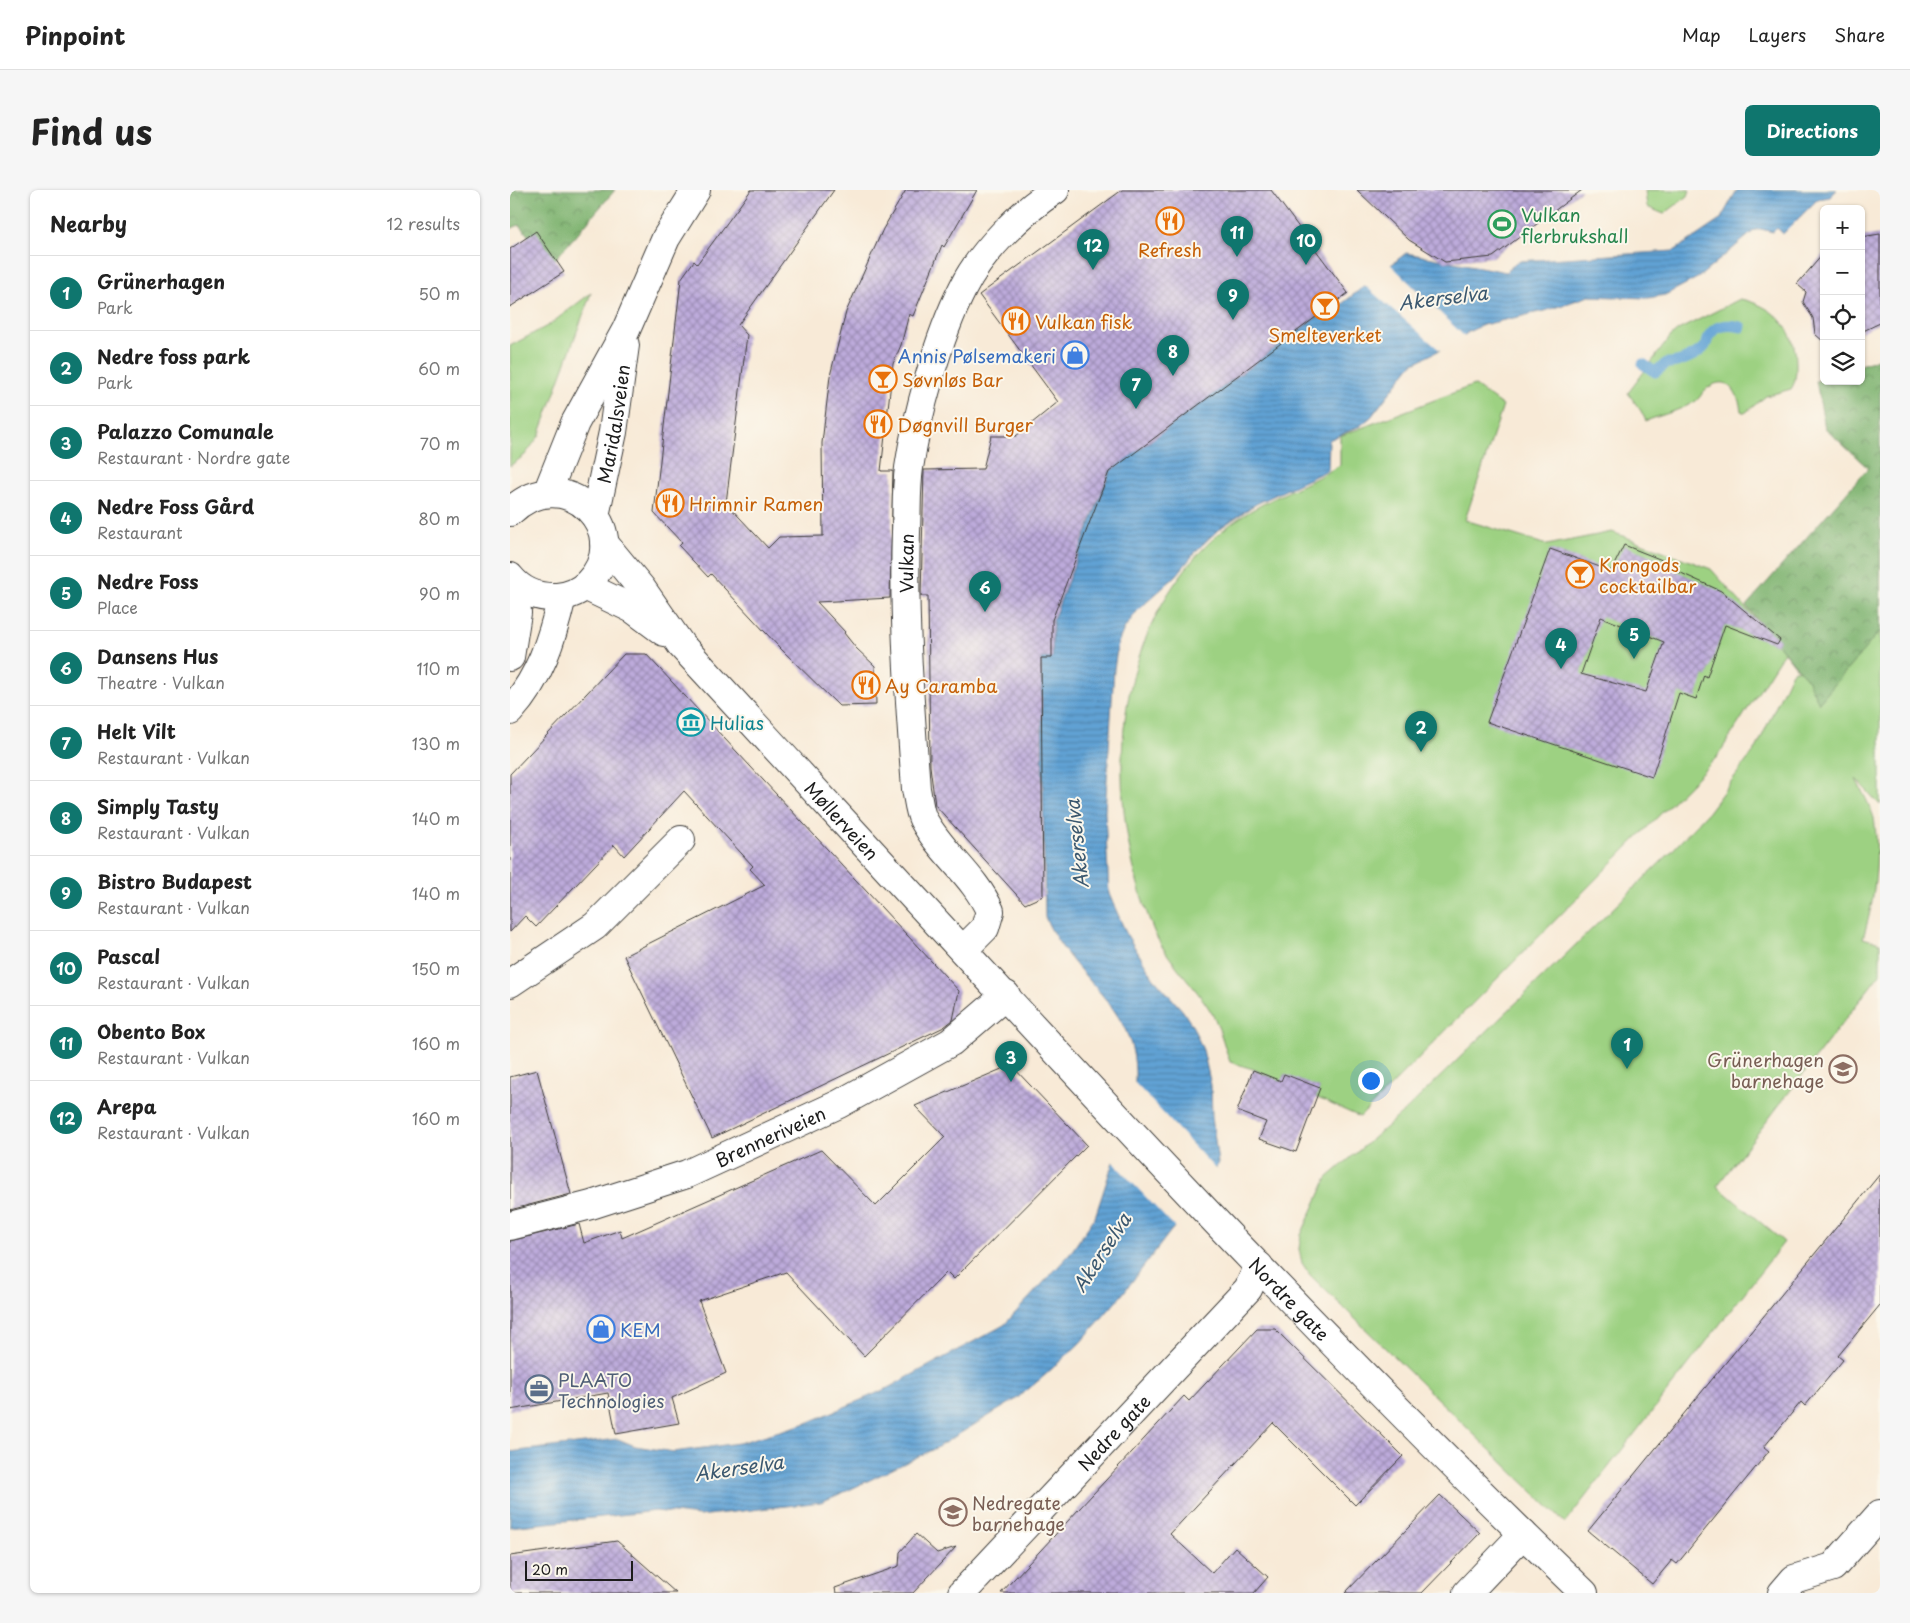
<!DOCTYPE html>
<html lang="en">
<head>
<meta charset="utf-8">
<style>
  body { margin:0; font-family:"Playpen Sans",sans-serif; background:#f6f6f6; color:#222 }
  .controls { position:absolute; right:15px; top:15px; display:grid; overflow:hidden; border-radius:8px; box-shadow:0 1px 4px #0004 }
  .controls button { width:45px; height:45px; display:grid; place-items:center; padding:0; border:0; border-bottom:1px solid #e0e0e0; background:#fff; color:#222; font:25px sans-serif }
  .scale { position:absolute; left:15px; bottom:12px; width:108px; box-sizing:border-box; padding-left:5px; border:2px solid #1c1c1c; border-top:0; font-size:14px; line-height:18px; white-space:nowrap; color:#1c1c1c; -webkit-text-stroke:4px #fbf7ec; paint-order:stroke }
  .you { position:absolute; left:860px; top:890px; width:18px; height:18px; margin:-12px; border:4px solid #fff; border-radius:50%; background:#1a73e8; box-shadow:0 0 0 8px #1a73e833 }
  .badge { display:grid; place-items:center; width:32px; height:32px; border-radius:50%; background:#0f766e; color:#fff; font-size:16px; font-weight:700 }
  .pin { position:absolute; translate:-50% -41px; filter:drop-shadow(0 1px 2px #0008) }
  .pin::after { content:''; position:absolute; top:26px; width:18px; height:15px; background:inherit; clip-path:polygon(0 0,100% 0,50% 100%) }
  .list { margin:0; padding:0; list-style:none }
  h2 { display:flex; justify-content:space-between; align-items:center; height:65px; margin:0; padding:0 20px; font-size:21px }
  h2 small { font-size:16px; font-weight:400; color:#767676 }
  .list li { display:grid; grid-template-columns:32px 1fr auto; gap:15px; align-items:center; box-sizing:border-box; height:75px; padding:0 20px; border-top:1px solid #e0e0e0 }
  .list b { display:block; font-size:19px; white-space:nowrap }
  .list p { margin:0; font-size:16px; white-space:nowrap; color:#767676 }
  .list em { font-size:16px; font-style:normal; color:#767676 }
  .icon { flex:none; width:28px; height:28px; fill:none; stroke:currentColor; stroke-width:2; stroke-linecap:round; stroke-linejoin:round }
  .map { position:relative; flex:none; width:1370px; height:1403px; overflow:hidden; border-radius:8px }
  header { display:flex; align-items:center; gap:30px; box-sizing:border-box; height:70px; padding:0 25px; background:#fff; border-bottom:1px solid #e0e0e0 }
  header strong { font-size:24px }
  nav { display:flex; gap:28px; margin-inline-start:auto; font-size:18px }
  .intro { display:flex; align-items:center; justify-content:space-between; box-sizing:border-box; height:120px; padding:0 30px }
  h1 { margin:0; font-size:35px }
  .button { padding:12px 22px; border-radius:8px; background:#0f766e; color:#fff; font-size:18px; font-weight:700 }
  main { display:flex; gap:30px; padding:0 30px }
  aside { flex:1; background:#fff; border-radius:8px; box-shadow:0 1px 4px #0004 }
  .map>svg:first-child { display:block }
  .green { fill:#9dd182; stroke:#5c764f }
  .forest { fill:url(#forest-crowns); stroke:#4d6846 }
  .water { fill:url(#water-rules); stroke:#3e5f78 }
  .pier { fill:#f8ead7 }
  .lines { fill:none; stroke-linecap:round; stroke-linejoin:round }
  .stream { stroke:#61a2d4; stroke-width:11 }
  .building { fill:url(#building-cross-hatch); fill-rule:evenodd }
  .minor-casing { stroke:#3d3b38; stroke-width:30 }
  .major-casing { stroke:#3d3b38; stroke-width:30 }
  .minor { stroke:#fff; stroke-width:28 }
  .major { stroke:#fff; stroke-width:28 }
  .labels { text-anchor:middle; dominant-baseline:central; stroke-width:4; stroke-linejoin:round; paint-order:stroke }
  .leisure-label { font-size:18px; fill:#27864d; stroke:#fbf7ec; text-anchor:start }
  .food-label { font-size:18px; fill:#c56008; stroke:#fbf7ec; text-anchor:start }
  .shop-label { font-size:18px; fill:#366cbe; stroke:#fbf7ec; text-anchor:end }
  .street-label { font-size:18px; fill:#1c1c1c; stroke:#fbf7ec }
  .culture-label { font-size:18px; fill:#0d838f; stroke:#fbf7ec; text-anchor:start }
  .education-label { font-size:18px; fill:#785e54; stroke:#fbf7ec; text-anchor:end }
  .service-label { font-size:18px; fill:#4e5e75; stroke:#fbf7ec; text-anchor:start }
  .water-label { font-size:19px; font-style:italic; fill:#3b586f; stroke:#fbf7ec }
</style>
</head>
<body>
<header>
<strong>Pinpoint</strong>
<nav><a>Map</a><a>Layers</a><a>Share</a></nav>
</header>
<div class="intro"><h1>Find us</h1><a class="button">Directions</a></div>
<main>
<aside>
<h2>Nearby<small>12 results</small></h2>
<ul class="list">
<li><span class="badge">1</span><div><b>Grünerhagen</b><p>Park</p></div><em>50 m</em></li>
<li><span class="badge">2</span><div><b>Nedre foss park</b><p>Park</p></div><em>60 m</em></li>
<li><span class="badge">3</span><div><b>Palazzo Comunale</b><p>Restaurant · Nordre gate</p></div><em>70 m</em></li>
<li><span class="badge">4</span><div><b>Nedre Foss Gård</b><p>Restaurant</p></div><em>80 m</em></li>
<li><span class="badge">5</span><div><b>Nedre Foss</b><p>Place</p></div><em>90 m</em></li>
<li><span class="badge">6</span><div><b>Dansens Hus</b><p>Theatre · Vulkan</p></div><em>110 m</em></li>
<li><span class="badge">7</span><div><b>Helt Vilt</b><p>Restaurant · Vulkan</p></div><em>130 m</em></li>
<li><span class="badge">8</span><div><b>Simply Tasty</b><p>Restaurant · Vulkan</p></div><em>140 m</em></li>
<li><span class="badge">9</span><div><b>Bistro Budapest</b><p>Restaurant · Vulkan</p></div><em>140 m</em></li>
<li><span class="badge">10</span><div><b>Pascal</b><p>Restaurant · Vulkan</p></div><em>150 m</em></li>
<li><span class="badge">11</span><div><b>Obento Box</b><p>Restaurant · Vulkan</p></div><em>160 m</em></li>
<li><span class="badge">12</span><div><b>Arepa</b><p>Restaurant · Vulkan</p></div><em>160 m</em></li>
</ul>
</aside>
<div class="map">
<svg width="1370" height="1403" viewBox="0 0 1370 1403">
  <defs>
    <pattern id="forest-crowns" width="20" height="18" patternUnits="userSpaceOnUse" patternTransform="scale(1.25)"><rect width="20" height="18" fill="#7eb370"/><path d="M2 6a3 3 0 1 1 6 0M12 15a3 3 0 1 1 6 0" fill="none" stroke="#66915b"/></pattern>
    <pattern id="water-rules" width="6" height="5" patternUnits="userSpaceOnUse" patternTransform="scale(1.25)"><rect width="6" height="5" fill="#61a2d4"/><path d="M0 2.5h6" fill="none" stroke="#4f83ab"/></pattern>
    <pattern id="building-cross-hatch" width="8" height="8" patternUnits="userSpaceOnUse" patternTransform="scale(1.25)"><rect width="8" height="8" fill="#bdabdb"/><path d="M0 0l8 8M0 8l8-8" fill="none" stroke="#998ab1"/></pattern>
  </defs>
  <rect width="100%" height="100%" fill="#fbf7ec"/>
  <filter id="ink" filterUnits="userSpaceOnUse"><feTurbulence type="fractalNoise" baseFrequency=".02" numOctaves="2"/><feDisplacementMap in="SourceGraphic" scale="10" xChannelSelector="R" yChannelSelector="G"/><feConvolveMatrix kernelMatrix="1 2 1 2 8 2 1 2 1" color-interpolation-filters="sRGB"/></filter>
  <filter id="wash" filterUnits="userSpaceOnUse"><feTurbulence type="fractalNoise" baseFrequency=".0096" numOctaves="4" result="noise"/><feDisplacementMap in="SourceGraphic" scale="20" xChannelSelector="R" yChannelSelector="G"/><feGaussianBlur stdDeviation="1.12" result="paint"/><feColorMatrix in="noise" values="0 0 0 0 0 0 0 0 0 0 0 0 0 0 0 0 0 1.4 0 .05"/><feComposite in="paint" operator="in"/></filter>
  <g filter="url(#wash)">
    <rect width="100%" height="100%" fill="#f8ead7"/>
    <!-- green -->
    <path class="green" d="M1135,0H1180L1178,6L1154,24L1137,17Z
      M81,103L29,246L15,265L0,276V156L39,135Z
      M1230,109C1263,115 1286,138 1286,173C1286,182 1286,192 1281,199L1256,206L1235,223L1231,221C1229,204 1219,184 1199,197C1193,200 1191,207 1186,211C1172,220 1151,225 1136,231L1131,221L1118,203L1161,146L1168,140Z
      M964,195L993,216L955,330L1037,355L1102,342L1201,379L1274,461L1370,359V615L1346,589C1352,602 1360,615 1364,628C1370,668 1365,709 1353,748L1370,753V784L1207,996L1274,1052L1055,1333L800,1085L792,1073L789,1059L791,1045L817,988L897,919L1160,663L1198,622L1247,557L1280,486L1284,480H1288L1274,462L1207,567L850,927L743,879L720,872C715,858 711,843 705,829C690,799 655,770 643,739C591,609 598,438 712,341C747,311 791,299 830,275V246Z"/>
    <!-- forest -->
    <path class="forest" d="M0,0H105L42,73L9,35L0,39Z
      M1370,168V441L1309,513L1297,489L1236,416L1358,278L1315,238L1306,191L1314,189V191H1351V175Z"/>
    <!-- water -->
    <path class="water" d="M1227,0H1327L1320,7L1308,9L1273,44L1267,38L1263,42L1251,39L1245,40L1189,87L1155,105L1138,108L1079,106L1038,120L973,135L960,141L942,154L902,174L861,227L850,236L819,250L818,280L746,314L709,339L688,359L666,386L628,420L614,439L608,453L604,479L595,622L599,704L617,745L643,787L673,821L683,837L693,860L701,895L702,927L708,973L696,1000L660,1042L611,1106L569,1154L533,1187L505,1210L426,1258L339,1300L311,1312L189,1326L146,1321L0,1337V1262L108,1249L125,1256L164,1262L229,1253L297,1233L374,1200L494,1135L559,1065L585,1027L622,914C641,818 567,800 535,727L531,468H542L543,430L600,281L816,120L819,124L896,63L996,82L1008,71L1164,61L1210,30Z"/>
    <!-- pier -->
    <path class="pier" d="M879,73L955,147L932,162L853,94Z
      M623,891L708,982L698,1001L666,1039L602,971L620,914Z"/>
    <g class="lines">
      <!-- stream -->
      <path class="stream" d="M1133,174L1145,182L1157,173C1167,174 1188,165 1195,156C1197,153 1197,149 1199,146C1206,134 1219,134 1231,137"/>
    </g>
    <g id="blocks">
      <!-- building -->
      <path class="building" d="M241,0H324L228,135L237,145L216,313L258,358L269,347L313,346L312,253L320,186L336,122L373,39L396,0H467L434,57L432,55L403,126L399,124L391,155L383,174L371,281H383L380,408L307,412L335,442L334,443L346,458L365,476L366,515L329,516L269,457L201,384L198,387L169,356L172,353L144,323L171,89L184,71L187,74Z
        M612,0H761L838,103L599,282L542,430V468H531L533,706L515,714L425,615L420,576L418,406H411L414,280L473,279L481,246H506L548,212L469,105Z
        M847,0H1072L983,67L935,72L899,50Z
        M26,41L54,82L0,117V59Z
        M1370,44V133L1351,142V47Z
        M1314,63V152L1305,144L1303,128L1293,112L1296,102L1287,94Z
        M1114,355L1162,374L1160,378L1211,401L1270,450L1267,455L1215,435L1197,487L1194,485L1186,509L1169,503L1142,587L977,532L1040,359L1101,381ZM1091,427L1154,452L1136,502L1071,484Z
        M114,464H136L449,801L443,830L434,837L202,948L114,766L255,695L240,679L243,676L174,601L114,666L104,655L26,737L15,726L0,742V584Z
        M501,875L577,955L444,1089L437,1082L354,1166L276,1082L189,1111L216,1183L162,1208L169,1233L106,1244L98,1203L0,1220V1051L69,1034L74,1053L110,1040L112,1048L311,960L366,1016L435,947L405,916Z
        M27,880L61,1004L0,1020V887Z
        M743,880L771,891L774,884L810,898L786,962L749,949L756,932L727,921Z
        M1370,984V1115L1328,1166L1333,1170L1295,1216L1291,1212L1254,1257L1259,1261L1167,1374L1162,1370L1142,1394L1078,1341Z
        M747,1139H765L893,1266L845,1315L763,1233L660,1344L702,1383L725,1357L758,1387L744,1403H491L674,1206L679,1211Z
        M930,1305L970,1343L912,1403H835Z
        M406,1344L427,1363L446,1357L403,1403H326L325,1398L389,1376L390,1362Z
        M107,1351L166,1403H0V1366Z"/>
    </g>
  </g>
  <g filter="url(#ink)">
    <use href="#blocks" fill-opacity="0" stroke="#3d3b38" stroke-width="1"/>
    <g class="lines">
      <!-- minor casing -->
      <g class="minor-casing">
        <g id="minor">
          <path id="s1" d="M94,353L132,399L171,455C467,775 759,1101 1074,1403"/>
          <path d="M75,396L123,419L154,442"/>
          <path id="s2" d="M453,760L475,738L480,721C465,686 431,663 413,629C409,621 408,608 406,599C400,514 393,428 396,342C397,321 396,299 399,278C407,224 428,147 453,98C470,63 512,21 545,0"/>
          <path d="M0,793L85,736L171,650"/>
          <path id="s3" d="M0,1036L81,1015L177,984L329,914L441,852L496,805"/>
          <path id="s4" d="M452,1403L738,1099L749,1076"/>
          <path d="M957,1403L1013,1344"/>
          <path d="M1272,1403L1284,1389L1323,1377L1370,1324"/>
        </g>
      </g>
      <!-- major casing -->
      <g class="major-casing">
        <g id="major">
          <path d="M37,303L65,233L116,140L156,48L186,0"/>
          <path d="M0,322C56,268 127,343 78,393C70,401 59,406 47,407C28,408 12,402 0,387"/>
          <path id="s5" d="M85,326L103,242L115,155"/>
          <path d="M0,467L7,423L5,393"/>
          <path d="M0,521C30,488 42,449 52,407"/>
        </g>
      </g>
      <!-- minor -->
      <use href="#minor" class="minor"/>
      <!-- major -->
      <use href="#major" class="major"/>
    </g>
  </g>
  <!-- icons -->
  <defs>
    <g id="restaurant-ring" transform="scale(1.4375)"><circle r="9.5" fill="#fbf7ec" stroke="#e8710a" stroke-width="1.5"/><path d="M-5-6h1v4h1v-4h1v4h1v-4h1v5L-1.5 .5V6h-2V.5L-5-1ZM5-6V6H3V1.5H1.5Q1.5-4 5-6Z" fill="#e8710a"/></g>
    <g id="stadium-ring" transform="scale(1.4375)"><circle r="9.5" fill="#fbf7ec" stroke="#2e9e5b" stroke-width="1.5"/><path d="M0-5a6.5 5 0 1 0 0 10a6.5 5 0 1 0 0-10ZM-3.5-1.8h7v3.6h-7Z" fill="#2e9e5b"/></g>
    <g id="bar-ring" transform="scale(1.4375)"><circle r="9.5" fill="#fbf7ec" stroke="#e8710a" stroke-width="1.5"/><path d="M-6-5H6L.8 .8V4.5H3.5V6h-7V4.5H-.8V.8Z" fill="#e8710a"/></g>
    <g id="shop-ring" transform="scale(1.4375)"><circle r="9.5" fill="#fbf7ec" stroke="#3f7fe0" stroke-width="1.5"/><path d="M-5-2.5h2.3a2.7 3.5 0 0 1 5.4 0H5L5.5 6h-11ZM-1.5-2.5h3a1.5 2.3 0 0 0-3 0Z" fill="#3f7fe0"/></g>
    <g id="museum-ring" transform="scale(1.4375)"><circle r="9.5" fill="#fbf7ec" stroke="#0f9aa8" stroke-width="1.5"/><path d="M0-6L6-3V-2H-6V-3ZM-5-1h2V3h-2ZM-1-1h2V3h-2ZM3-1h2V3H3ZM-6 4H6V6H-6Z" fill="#0f9aa8"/></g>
    <g id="school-ring" transform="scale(1.4375)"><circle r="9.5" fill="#fbf7ec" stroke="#8d6e63" stroke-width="1.5"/><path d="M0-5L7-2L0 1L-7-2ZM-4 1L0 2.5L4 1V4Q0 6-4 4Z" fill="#8d6e63"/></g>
    <g id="office-ring" transform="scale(1.4375)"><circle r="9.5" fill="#fbf7ec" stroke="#5c6f8a" stroke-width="1.5"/><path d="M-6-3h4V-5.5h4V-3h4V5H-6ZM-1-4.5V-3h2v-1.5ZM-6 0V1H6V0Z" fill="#5c6f8a"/></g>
  </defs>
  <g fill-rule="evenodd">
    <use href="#restaurant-ring" x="660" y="31"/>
    <use href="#stadium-ring" x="992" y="34"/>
    <use href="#bar-ring" x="815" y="116"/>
    <use href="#restaurant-ring" x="506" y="131"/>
    <use href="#shop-ring" x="565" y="165"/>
    <use href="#bar-ring" x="373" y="189"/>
    <use href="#restaurant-ring" x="368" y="234"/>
    <use href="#restaurant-ring" x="160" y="313"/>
    <use href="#bar-ring" x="1070" y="384"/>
    <use href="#restaurant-ring" x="356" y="495"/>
    <use href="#museum-ring" x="181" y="532"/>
    <use href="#school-ring" x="1333" y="879"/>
    <use href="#shop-ring" x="91" y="1139"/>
    <use href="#office-ring" x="29" y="1199"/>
    <use href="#school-ring" x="443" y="1322"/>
  </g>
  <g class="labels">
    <!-- leisure labels -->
    <g class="leisure-label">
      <text x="1011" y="24">Vulkan<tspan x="1011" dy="21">flerbrukshall</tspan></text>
    </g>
    <!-- food labels -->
    <g class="food-label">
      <text x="660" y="59" text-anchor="middle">Refresh</text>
      <text x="525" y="131">Vulkan fisk</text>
      <text x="815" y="144" text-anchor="middle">Smelteverket</text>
      <text x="392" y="189">Søvnløs Bar</text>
      <text x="387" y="234">Døgnvill Burger</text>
      <text x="179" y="313">Hrimnir Ramen</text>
      <text x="1089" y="374">Krongods<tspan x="1089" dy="21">cocktailbar</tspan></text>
      <text x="375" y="495">Ay Caramba</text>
    </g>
    <!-- shop labels -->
    <g class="shop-label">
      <text x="546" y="165">Annis Pølsemakeri</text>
      <text x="110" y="1139" text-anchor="start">KEM</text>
    </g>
    <!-- street labels -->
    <g class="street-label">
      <text stroke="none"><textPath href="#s5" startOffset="94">Maridalsveien</textPath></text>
      <text stroke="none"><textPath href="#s2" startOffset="420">Vulkan</textPath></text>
      <text stroke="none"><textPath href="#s1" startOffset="366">Møllerveien</textPath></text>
      <text stroke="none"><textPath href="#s3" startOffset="276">Brenneriveien</textPath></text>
      <text stroke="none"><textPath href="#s1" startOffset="1021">Nordre gate</textPath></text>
      <text stroke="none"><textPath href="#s4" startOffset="221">Nedre gate</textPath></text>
    </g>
    <!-- culture labels -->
    <g class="culture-label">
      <text x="200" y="532">Hulias</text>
    </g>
    <!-- education labels -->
    <g class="education-label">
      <text x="1314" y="869">Grünerhagen<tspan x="1314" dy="21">barnehage</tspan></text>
      <text x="462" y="1312" text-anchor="start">Nedregate<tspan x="462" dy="21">barnehage</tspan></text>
    </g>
    <!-- service labels -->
    <g class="service-label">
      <text x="48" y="1189">PLAATO<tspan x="48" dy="21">Technologies</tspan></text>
    </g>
    <!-- water labels -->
    <g class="water-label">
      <text transform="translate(933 107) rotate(-7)">Akerselva</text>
      <text transform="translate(566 654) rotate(-96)">Akerselva</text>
      <text transform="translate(591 1062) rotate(-57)">Akerselva</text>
      <text transform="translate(229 1277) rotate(-8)">Akerselva</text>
    </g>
  </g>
</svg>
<div class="controls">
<button>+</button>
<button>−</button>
<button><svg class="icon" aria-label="locate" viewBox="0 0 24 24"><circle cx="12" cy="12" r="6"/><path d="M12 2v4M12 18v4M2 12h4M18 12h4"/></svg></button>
<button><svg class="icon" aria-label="layers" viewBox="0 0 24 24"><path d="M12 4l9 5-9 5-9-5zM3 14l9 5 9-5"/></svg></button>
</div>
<div class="scale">20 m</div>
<div class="you"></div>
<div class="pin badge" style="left:1117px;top:879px">1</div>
<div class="pin badge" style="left:911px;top:562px">2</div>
<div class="pin badge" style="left:501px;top:892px">3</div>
<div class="pin badge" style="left:1051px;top:479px">4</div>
<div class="pin badge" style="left:1124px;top:469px">5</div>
<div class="pin badge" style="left:475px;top:422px">6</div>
<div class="pin badge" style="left:626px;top:219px">7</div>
<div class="pin badge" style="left:663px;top:186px">8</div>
<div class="pin badge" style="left:723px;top:130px">9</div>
<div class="pin badge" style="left:796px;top:75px">10</div>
<div class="pin badge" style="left:727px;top:67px">11</div>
<div class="pin badge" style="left:583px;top:80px">12</div>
</div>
</main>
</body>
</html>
